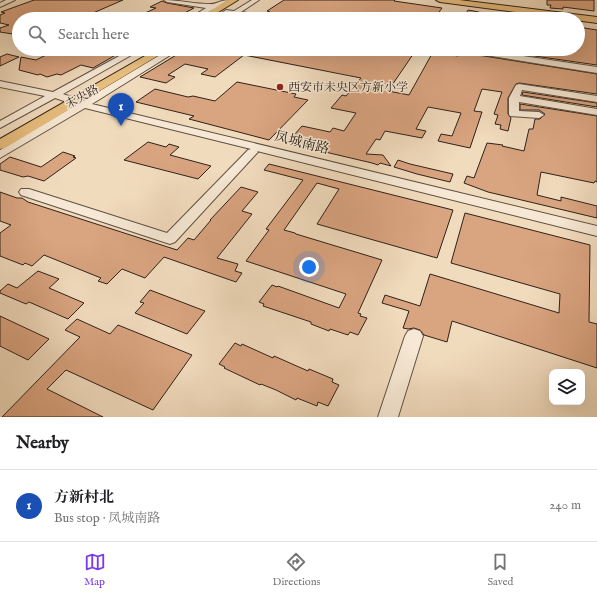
<!DOCTYPE html>
<html lang="en">
<head>
<meta charset="utf-8">
<style>
  body { margin:0; font-family:"IM FELL English","Noto Serif SC",serif; background:#f6f6f6; color:#202124 }
  .controls { position:absolute; right:12px; bottom:12px; display:grid; overflow:hidden; border-radius:8px; box-shadow:0 4px 16px #0002 }
  .controls button { width:36px; height:36px; display:grid; place-items:center; padding:0; border:0; border-bottom:1px solid #e0e0e0; background:#fff; color:#202124; font:20px sans-serif }
  .you { position:absolute; left:309px; top:267px; width:14px; height:14px; margin:-10px; border:3px solid #fff; border-radius:50%; background:#1a73e8; box-shadow:0 0 0 6px #1a73e833 }
  .badge { display:grid; place-items:center; width:26px; height:26px; border-radius:50%; background:#7c3aed; color:#fff; font-size:13px; font-weight:700 }
  .pin { position:absolute; translate:-50% -33px; filter:drop-shadow(0 1px 2px #0008) }
  .pin::after { content:''; position:absolute; top:21px; width:14px; height:12px; background:inherit; clip-path:polygon(0 0,100% 0,50% 100%) }
  .list { margin:0; padding:0; list-style:none }
  h2 { display:flex; justify-content:space-between; align-items:center; height:52px; margin:0; padding:0 16px; font-size:17px }
  h2 small { font-size:13px; font-weight:400; color:#757577 }
  .list li { display:grid; grid-template-columns:26px 1fr auto; gap:12px; align-items:center; box-sizing:border-box; height:72px; padding:0 16px; border-top:1px solid #e0e0e0 }
  .list b { display:block; font-size:15px; white-space:nowrap }
  .list p { margin:0; font-size:13px; white-space:nowrap; color:#757577 }
  .list em { font-size:13px; font-style:normal; color:#757577 }
  .icon { flex:none; width:22px; height:22px; fill:none; stroke:currentColor; stroke-width:2; stroke-linecap:round; stroke-linejoin:round }
  .map { position:relative; flex:none; width:597px; height:417px; overflow:hidden }
  .search { position:absolute; background:#fff; box-shadow:0 4px 16px #0002; left:12px; right:12px; top:12px; height:44px; display:flex; align-items:center; gap:10px; box-sizing:border-box; padding:0 14px; border-radius:22px; color:#757577; font-size:15px }
  .sheet { height:124px; background:#fff }
  nav { display:flex; justify-content:space-around; align-items:center; box-sizing:border-box; height:56px; border-top:1px solid #e0e0e0; background:#fff; font-size:11px; color:#757577 }
  nav a { display:grid; justify-items:center; gap:2px }
  nav .on { color:#7c3aed }
  .map>svg:first-child { display:block }
  .building { fill:#d9a480; stroke:#2f2119 }
  .lines { fill:none; stroke-linecap:round; stroke-linejoin:round }
  .minor-casing { stroke:#605042; stroke-width:2 }
  .major-casing { stroke:#2f2119; stroke-width:2 }
  .minor { fill:#f6e8d4; fill-rule:evenodd }
  .major { fill:#e8be7e; fill-rule:evenodd }
  .poi-dot { fill:#8f2418; stroke:#f6e8d4; stroke-width:1.5 }
  .labels { text-anchor:middle; dominant-baseline:central; stroke-width:3; stroke-linejoin:round; paint-order:stroke }
  .far-poi-label { font-size:12px; fill:#2f2119; stroke:#f6e8d4; text-anchor:start }
  .far-street-label { font-size:12px; fill:#2f2119; stroke:#f6e8d4 }
  .street-label { font-size:14px; fill:#2f2119; stroke:#f6e8d4 }
</style>
</head>
<body>
<div class="map">
<svg width="597" height="417" viewBox="0 0 597 417">
  <rect width="100%" height="100%" fill="#f1dbbd"/>
  <filter id="stains"><feTurbulence type="fractalNoise" baseFrequency=".005" numOctaves="4"/><feColorMatrix values="0 0 0 0 .2 0 0 0 0 .09 0 0 0 0 .02 0 0 0 .5 -.17"/></filter>
  <radialGradient id="worn" r=".72"><stop offset=".6" stop-color="#630" stop-opacity="0"/><stop offset="1" stop-color="#630" stop-opacity=".3"/></radialGradient>
  <!-- building -->
  <path class="building" d="M34,0H123L93,13L106,15V19H19V35L0,32V28L9,25L0,23V15L5,13L1,12Z
    M284,0H395L394,1L442,8L434,19H311L268,13L270,12L267,11Z
    M547,0H594V11L563,7V9L550,8L551,5H547Z
    M162,1L167,3L194,8L173,19H132L156,8L150,7Z
    M468,10L479,12L475,19H463Z
    M578,27L597,30V65L486,49H515L557,54L558,49L578,50Z
    M53,49H104L121,52L93,68L81,65L61,75L57,74L47,77L40,74L38,75L19,70L21,57L36,60L48,54H53Z
    M189,49L203,52V49H414L416,50L388,91L409,95L433,52L458,56L459,52L597,74V94L519,83L516,84L508,98V114L511,118L508,131L500,129L501,125L495,124L498,115L494,114L502,92L482,89L474,111L482,112L470,148L438,141L441,134L452,136L461,113L428,107L416,129L426,131L422,138L385,131L380,140L376,139L366,154L383,155L391,166L380,163L378,165L372,163L287,143L302,126L330,132L333,128L344,131L356,113L331,108L342,95L346,96L361,78L244,55L215,77L201,74L208,69L185,64L168,75L175,77L166,83L140,77L178,54L180,55Z
    M7,54L19,57L0,66V57Z
    M237,82L296,94L294,97L308,100L269,140L189,119L194,116L136,102L155,89L188,97L193,96L215,101Z
    M523,92L597,103V107L522,95Z
    M520,104L597,116V182L595,181L594,183L541,172L537,195L561,201V197L597,206V218L488,192L464,183L467,176L474,178L487,143L503,145L502,146L524,151L529,129H533L535,119H540L545,114L539,110H520Z
    M148,142L166,147L169,144L179,147L170,155L211,166L198,179L124,160Z
    M63,152L75,156L73,157L76,158L44,181L28,176L23,177L0,170V164L10,157L41,167Z
    M398,160L410,164L453,174L450,182L417,174L394,167Z
    M269,164L453,210L437,258L317,224L339,189L317,183L284,230L295,233L296,234L382,260L358,313L361,314L360,316L367,318L358,335L350,332L348,335L330,329L329,331L311,324V322L263,306L264,304L259,302L272,285L277,287L278,286L339,308L346,294L246,261L269,230L266,229L303,180L264,170Z
    M241,187L258,192L242,211L252,214L217,258L238,264L235,271L242,273L236,282L164,257L145,278L122,269L107,284L98,281L101,278L44,255L32,266L25,263L23,265L0,256V233L11,225L0,221V192L17,198H22L28,202L177,250L188,238L194,240L211,220H210Z
    M465,213L590,245L589,322L597,324V368L452,321L447,342L424,335L420,330L414,328L408,329L403,328L409,311L382,303L385,295L420,306L430,274L559,313L560,294L451,263Z
    M38,271L59,279L49,288L84,303L68,319L29,302L26,304L0,293V291L8,284L17,288Z
    M150,290L205,311L187,334L135,313L144,303L140,302Z
    M0,316L49,339L28,360L0,346Z
    M77,319L110,334L118,325L192,355L153,410L66,370L47,389L103,417H2L80,337L65,330Z
    M235,343L241,346L242,344L273,358L274,356L308,371L309,369L333,379L332,382L339,385L328,406L318,402L317,406L297,398L296,400L276,390L261,384L260,385L224,368L225,367L219,364Z"/>
  <g class="lines">
    <!-- minor casing -->
    <g class="minor-casing">
      <path id="minor" d="M6,0H15L0,7V3Z
        M164,0C179,0 194,4 210,4C215,5 221,0 228,0L219,6L222,7V9H214L196,19H188L206,8L167,2Z
        M252,0H259L241,12L272,17L275,19H258L236,16L232,17L223,12L226,10L234,11Z
        M132,49H142L63,94L83,101L170,49H180L92,104L597,226V236L257,151L258,152L256,154L175,242L170,244L21,195L19,192L21,189H29L167,233L248,150L251,149L85,108L0,158V150L76,105L55,98L0,128V121L45,96L0,87V81L53,92Z
        M456,49H476L597,67V73L460,51Z
        M519,84L597,96V102L522,90L520,96L597,109V115L519,102V111L539,112L544,115L539,118L510,116L509,114V98L516,85Z
        M414,329L420,331L423,336L398,417H378L405,336L408,331Z"/>
    </g>
    <!-- major casing -->
    <g class="major-casing">
      <path id="major" d="M228,0H238L207,19H197Z
        M436,0H459L597,17V23L440,2Z
        M157,49H169L5,148L0,149V139Z"/>
    </g>
    <!-- minor -->
    <use href="#minor" class="minor"/>
    <!-- major -->
    <use href="#major" class="major"/>
  </g>
  <!-- markers -->
  <circle class="poi-dot" cx="280" cy="87" r="4"/>
  <g class="labels">
    <!-- far-poi labels -->
    <g class="far-poi-label">
      <text x="288" y="87">西安市未央区方新小学</text>
    </g>
    <!-- far-street labels -->
    <g class="far-street-label">
      <text transform="translate(82 97) rotate(-29)">未央路</text>
    </g>
    <!-- street labels -->
    <g class="street-label">
      <text transform="translate(302 143) rotate(14)">凤城南路</text>
    </g>
  </g>
  <rect width="100%" height="100%" filter="url(#stains)"/>
  <rect width="100%" height="100%" fill="url(#worn)"/>
</svg>
<div class="controls">
<button><svg class="icon" aria-label="layers" viewBox="0 0 24 24"><path d="M12 4l9 5-9 5-9-5zM3 14l9 5 9-5"/></svg></button>
</div>
<div class="you"></div>
<div class="pin badge" style="left:121px;top:126px;background:#1a4fb4">1</div>
<div class="search"><svg class="icon" aria-label="search" viewBox="0 0 24 24"><circle cx="10" cy="10" r="6"/><path d="M15 15l6 6"/></svg>Search here</div>
</div>
<section class="sheet">
<h2>Nearby<small></small></h2>
<ul class="list">
<li><span class="badge" style="background:#1a4fb4">1</span><div><b>方新村北</b><p>Bus stop · 凤城南路</p></div><em>240 m</em></li>
</ul>
</section>
<nav>
<a class="on"><svg class="icon" aria-label="map" viewBox="0 0 24 24"><path d="M3 6l6-2 6 2 6-2v14l-6 2-6-2-6 2zM9 4v14M15 6v14"/></svg>Map</a>
<a><svg class="icon" aria-label="directions" viewBox="0 0 24 24"><path d="M12 3l9 9-9 9-9-9zM9 14v-3h6M13 9l2 2-2 2"/></svg>Directions</a>
<a><svg class="icon" aria-label="saved" viewBox="0 0 24 24"><path d="M7 4h10v16l-5-4-5 4z"/></svg>Saved</a>
</nav>
</body>
</html>
